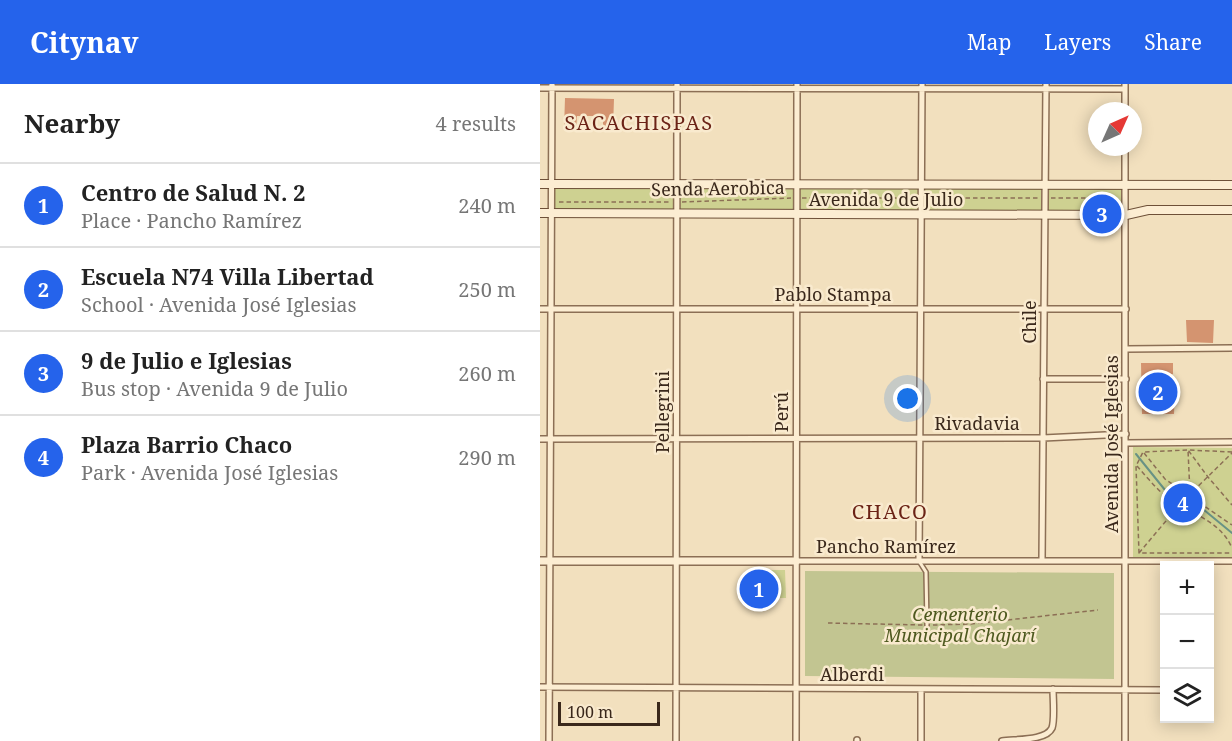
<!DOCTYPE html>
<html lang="en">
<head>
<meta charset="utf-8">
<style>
  body { margin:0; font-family:"Noto Serif",serif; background:#f2f2f2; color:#222 }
  .controls { position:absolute; right:18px; bottom:18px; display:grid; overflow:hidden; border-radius:0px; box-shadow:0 3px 15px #0003 }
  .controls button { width:54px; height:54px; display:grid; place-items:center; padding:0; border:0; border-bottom:2px solid #e0e0e0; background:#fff; color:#222; font:30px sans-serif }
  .compass { position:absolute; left:548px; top:18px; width:54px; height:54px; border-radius:50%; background:#fff; box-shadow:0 3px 15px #0003; rotate:45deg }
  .scale { position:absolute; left:18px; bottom:15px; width:102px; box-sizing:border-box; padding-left:6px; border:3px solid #3a281b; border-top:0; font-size:16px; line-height:21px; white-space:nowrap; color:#3a281b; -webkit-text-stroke:4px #f9eace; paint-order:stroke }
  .you { position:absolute; left:368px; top:315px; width:21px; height:21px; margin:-15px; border:4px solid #fff; border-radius:50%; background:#1a73e8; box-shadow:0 0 0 9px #1a73e833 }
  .badge { display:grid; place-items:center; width:39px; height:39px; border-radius:50%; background:#2563eb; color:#fff; font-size:20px; font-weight:700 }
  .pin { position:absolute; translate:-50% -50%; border:3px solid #fff; box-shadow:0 2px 6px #0006 }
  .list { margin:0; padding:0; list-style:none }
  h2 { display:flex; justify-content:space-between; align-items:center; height:78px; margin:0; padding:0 24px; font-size:26px }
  h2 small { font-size:20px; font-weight:400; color:#767676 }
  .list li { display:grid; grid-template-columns:39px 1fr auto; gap:18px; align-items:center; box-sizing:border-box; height:84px; padding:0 24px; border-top:2px solid #e0e0e0 }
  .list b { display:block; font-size:22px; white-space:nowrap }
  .list p { margin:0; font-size:20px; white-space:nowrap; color:#767676 }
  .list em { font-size:20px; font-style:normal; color:#767676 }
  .icon { flex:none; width:33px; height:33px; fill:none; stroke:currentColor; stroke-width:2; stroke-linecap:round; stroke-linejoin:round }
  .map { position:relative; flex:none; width:692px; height:657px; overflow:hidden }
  header { display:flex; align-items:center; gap:36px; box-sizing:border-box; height:84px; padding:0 30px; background:#2563eb; color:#fff }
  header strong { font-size:28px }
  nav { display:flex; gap:33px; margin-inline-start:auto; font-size:21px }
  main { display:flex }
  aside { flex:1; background:#fff }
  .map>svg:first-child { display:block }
  .green { fill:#ced191 }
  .cemetery { fill:#c2c591 }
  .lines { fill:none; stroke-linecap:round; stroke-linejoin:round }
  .stream { stroke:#689285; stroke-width:2 }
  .building { fill:#d49470 }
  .service-casing { stroke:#8c6f55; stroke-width:6 }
  .minor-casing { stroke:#8c6f55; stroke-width:8 }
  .tertiary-casing { stroke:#8c6f55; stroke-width:10 }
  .secondary-casing { stroke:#6e5038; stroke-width:10 }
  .path { stroke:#8c6f55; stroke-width:1.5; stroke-dasharray:4.5 3; stroke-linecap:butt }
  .service { stroke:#fcedd2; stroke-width:3 }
  .minor { stroke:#fcedd2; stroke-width:5 }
  .tertiary { stroke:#fcedd2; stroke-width:7 }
  .secondary { stroke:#fcedd2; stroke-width:8 }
  .labels { text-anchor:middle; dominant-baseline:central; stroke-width:5; stroke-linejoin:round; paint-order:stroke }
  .street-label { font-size:18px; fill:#3a281b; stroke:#f9eace }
  .park-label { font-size:18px; font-style:italic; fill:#4e591f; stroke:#f9eace }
  .neighbourhood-label { font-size:20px; letter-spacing:1.5px; fill:#6b2316; stroke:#f9eace }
</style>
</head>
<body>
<header>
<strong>Citynav</strong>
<nav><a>Map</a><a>Layers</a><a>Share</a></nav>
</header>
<main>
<aside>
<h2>Nearby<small>4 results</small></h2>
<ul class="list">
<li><span class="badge">1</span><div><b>Centro de Salud N. 2</b><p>Place · Pancho Ramírez</p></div><em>240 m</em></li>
<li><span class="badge">2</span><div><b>Escuela N74 Villa Libertad</b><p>School · Avenida José Iglesias</p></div><em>250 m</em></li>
<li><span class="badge">3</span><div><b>9 de Julio e Iglesias</b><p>Bus stop · Avenida 9 de Julio</p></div><em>260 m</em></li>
<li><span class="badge">4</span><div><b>Plaza Barrio Chaco</b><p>Park · Avenida José Iglesias</p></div><em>290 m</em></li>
</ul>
</aside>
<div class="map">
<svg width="692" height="657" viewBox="0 0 692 657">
  <rect width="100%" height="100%" fill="#f2e0be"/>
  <!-- green -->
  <path class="green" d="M13,102H134V127H14Z
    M139,103L254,104V127H139Z
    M260,103L378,104V127H260Z
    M384,104H501V127H385Z
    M508,104H581L582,128L508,127Z
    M593,363L692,364V474L593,473Z
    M228,486H245L246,514H229Z"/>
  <!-- cemetery -->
  <path class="cemetery" d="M265,487L574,489V595L265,592Z"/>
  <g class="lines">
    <!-- stream -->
    <path class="stream" d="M596,370L625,406L658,421L692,449"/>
  </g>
  <!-- building -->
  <path class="building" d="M25,14L74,15L73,44L63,43V32H37L36,46L24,45Z
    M646,236H674L673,259L647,258Z
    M601,279H633V290H612V303H635L634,330H602Z
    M228,490L229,519L211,520L210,491Z"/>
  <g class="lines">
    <!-- service casing -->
    <g class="service-casing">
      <path id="service" d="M379,477L386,488L387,541"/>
    </g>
    <!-- minor casing -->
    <g class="minor-casing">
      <path id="minor" d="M585,0V27
        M0,4L585,5
        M0,225H586
        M586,265L692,264
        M503,295H586
        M0,355L503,354L586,350
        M586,359L692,358
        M256,477H692
        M379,477L382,0
        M502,477L506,0
        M0,603L624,606
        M381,605V657
        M9,657L12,0
        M136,657L137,0
        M256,657L257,0
        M317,657V656
        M462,657C475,655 506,657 512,644C515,635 513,615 513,605
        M585,657V63"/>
    </g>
    <!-- tertiary casing -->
    <g class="tertiary-casing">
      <path id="tertiary" d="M0,477H256"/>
    </g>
    <!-- secondary casing -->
    <g class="secondary-casing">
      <path id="secondary" d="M0,100L692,101
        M0,129L586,131L608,126H692"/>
    </g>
    <!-- path -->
    <path class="path" d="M262,114H374
      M388,114H500
      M511,114H572
      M19,118H131
      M142,118L251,114
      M692,368L648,366L603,368L596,382L599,469H692
      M604,369L625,395L692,441
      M597,382C605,391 614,402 623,410C645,428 680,435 692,464
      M650,410L648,366L668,393L692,421
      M599,469L642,418L692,369
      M288,539L383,541
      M393,541L431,540L558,526"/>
    <!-- service -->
    <use href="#service" class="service"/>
    <!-- minor -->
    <use href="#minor" class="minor"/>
    <!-- tertiary -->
    <use href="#tertiary" class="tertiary"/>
    <!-- secondary -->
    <use href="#secondary" class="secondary"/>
  </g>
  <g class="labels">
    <!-- street labels -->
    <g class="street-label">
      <text transform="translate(178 104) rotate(-1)">Senda Aerobica</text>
      <text x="346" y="115">Avenida 9 de Julio</text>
      <text x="293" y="210">Pablo Stampa</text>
      <text transform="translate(489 238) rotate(-90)">Chile</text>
      <text transform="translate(122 328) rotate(-90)">Pellegrini</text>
      <text transform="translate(241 328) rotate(-90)">Perú</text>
      <text x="437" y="339">Rivadavia</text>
      <text transform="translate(571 360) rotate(-90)">Avenida José Iglesias</text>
      <text x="346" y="462">Pancho Ramírez</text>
      <text x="312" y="590">Alberdi</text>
    </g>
    <!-- park labels -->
    <g class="park-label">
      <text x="420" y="530">Cementerio<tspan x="420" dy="21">Municipal Chajarí</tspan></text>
    </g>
    <!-- neighbourhood labels -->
    <g class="neighbourhood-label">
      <text x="99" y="38">SACACHISPAS</text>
      <text x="350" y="427">CHACO</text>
    </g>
  </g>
</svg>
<div class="controls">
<button>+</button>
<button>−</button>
<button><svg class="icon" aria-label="layers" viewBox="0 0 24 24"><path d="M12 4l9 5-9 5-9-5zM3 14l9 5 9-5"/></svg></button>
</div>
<svg class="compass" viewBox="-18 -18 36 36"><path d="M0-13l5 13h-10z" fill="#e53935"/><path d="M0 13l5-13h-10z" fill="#767676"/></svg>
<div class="scale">100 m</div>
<div class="you"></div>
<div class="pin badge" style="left:219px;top:505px">1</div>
<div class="pin badge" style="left:618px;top:308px">2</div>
<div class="pin badge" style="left:562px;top:130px">3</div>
<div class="pin badge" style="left:643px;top:419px">4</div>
</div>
</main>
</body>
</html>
